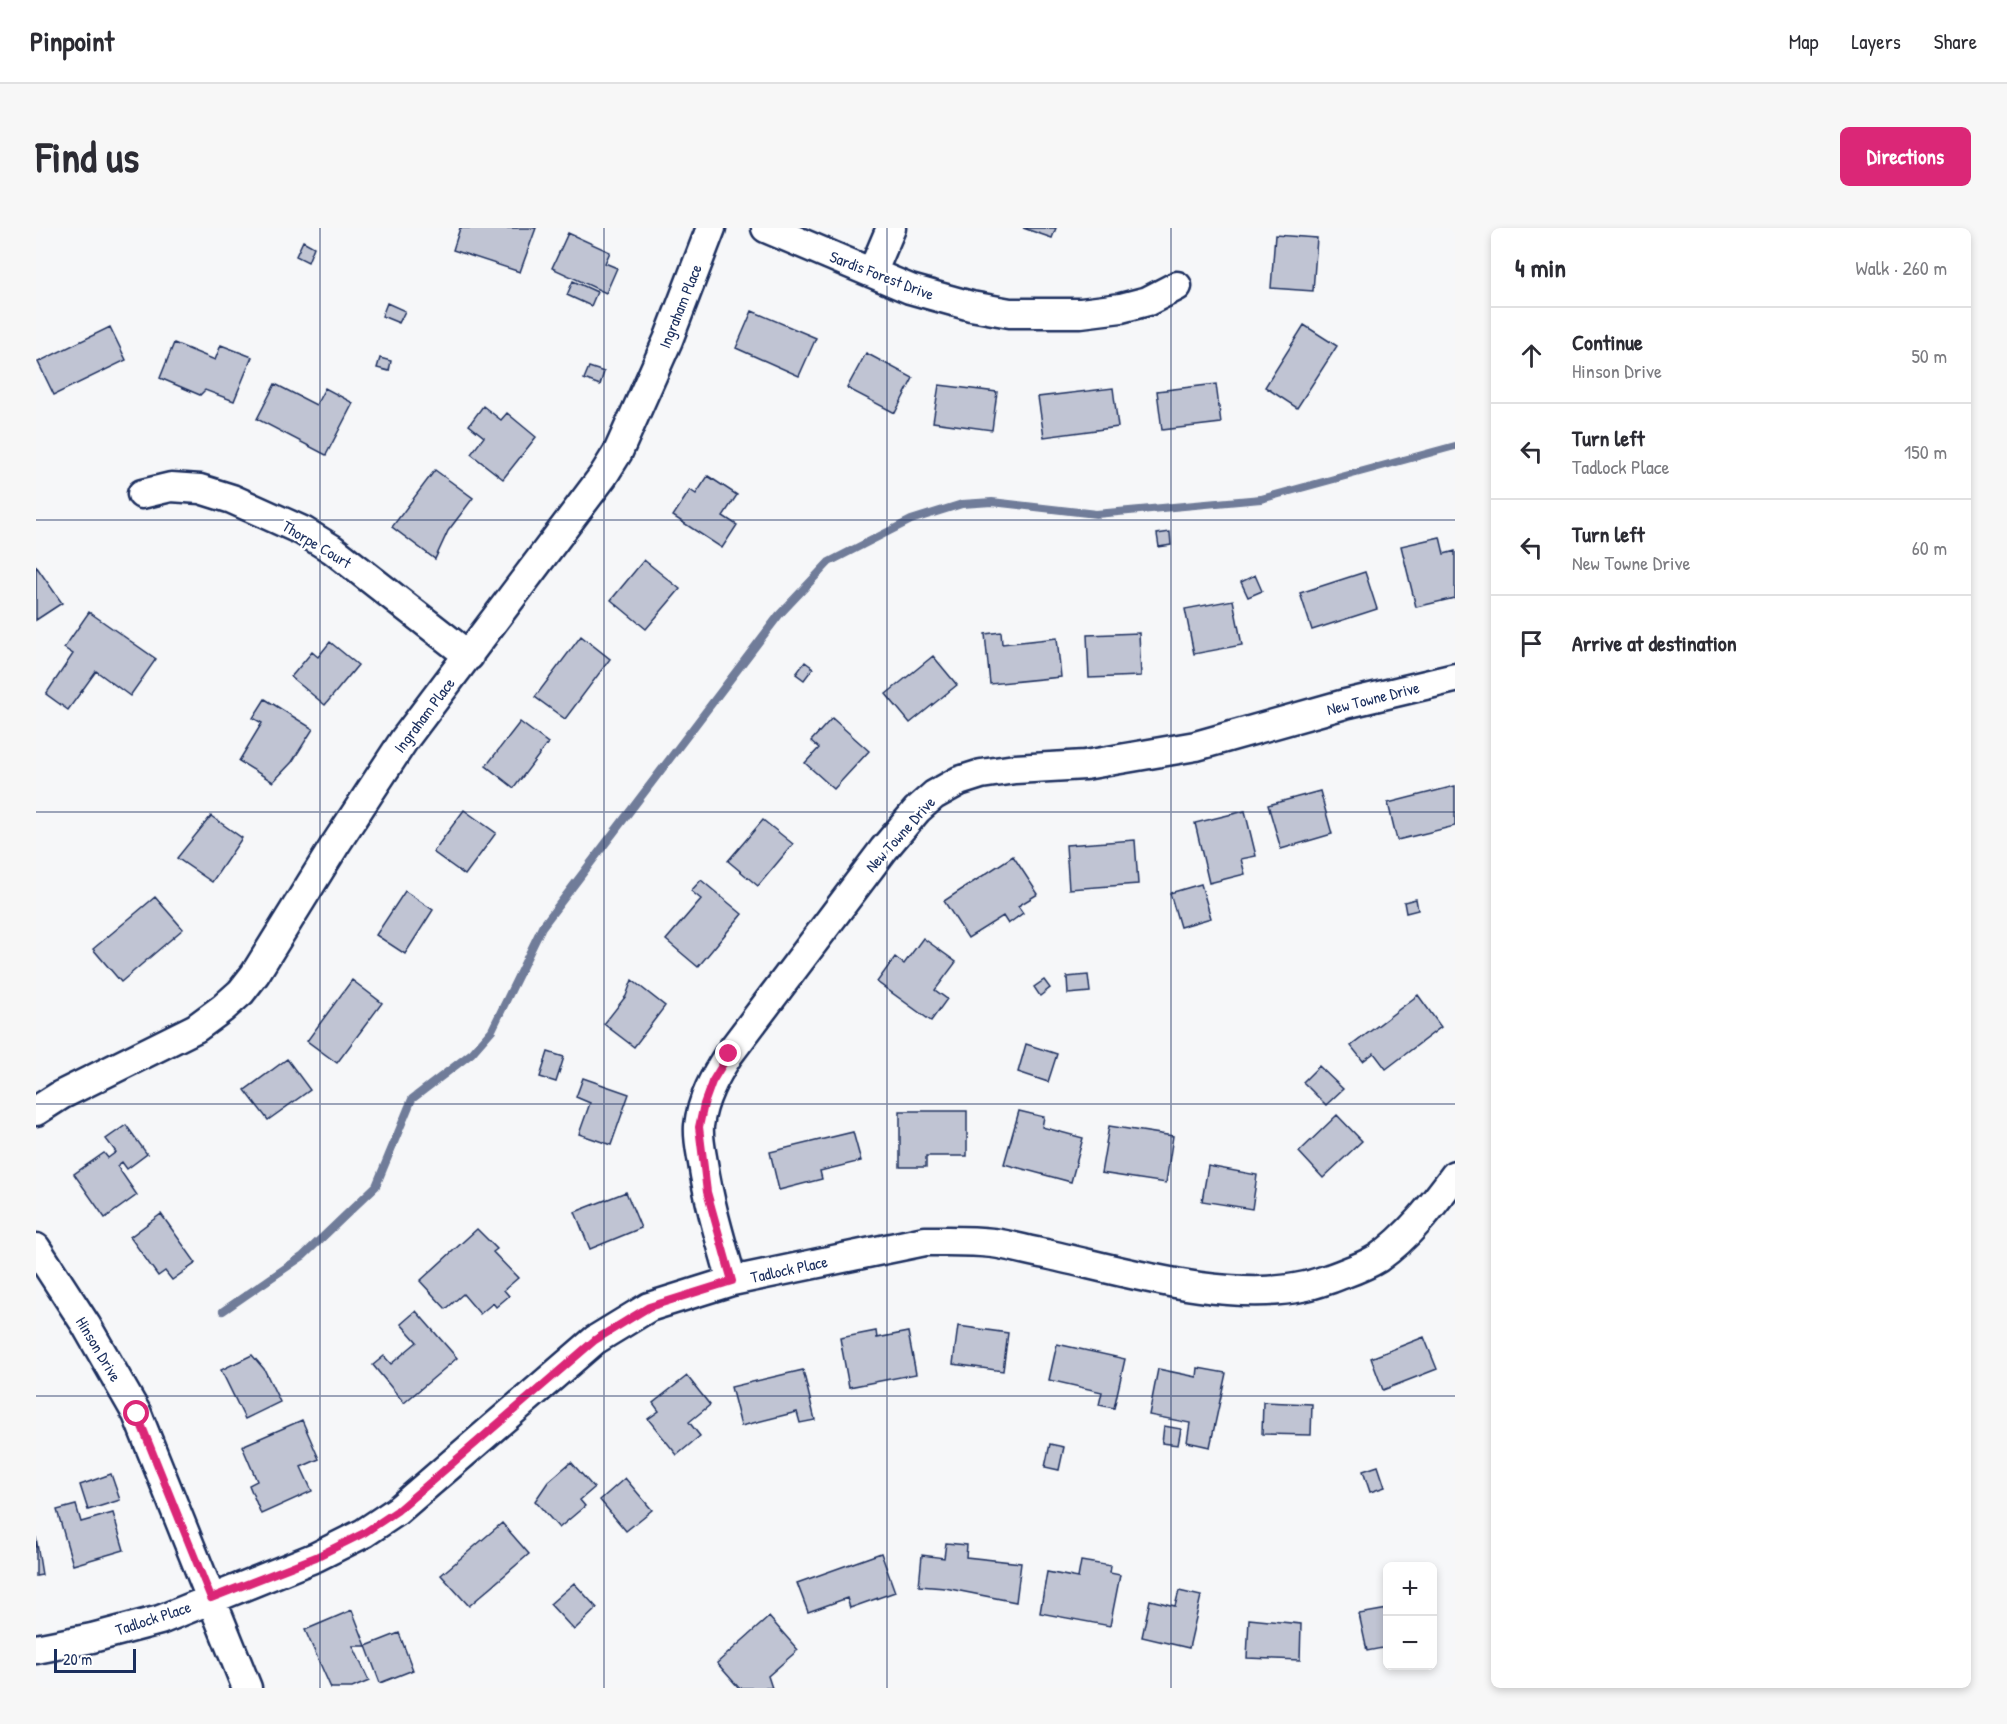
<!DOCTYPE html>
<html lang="en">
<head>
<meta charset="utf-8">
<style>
  body { margin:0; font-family:"Patrick Hand",sans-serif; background:#f7f7f7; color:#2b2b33 }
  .controls { position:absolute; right:18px; bottom:18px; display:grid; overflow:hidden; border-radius:9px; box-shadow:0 3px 9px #0003 }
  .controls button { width:54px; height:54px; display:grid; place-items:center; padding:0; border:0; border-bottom:2px solid #e1e1e2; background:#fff; color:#2b2b33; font:30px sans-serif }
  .scale { position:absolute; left:18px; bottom:15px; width:82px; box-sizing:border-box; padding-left:6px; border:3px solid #1b2f5e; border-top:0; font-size:16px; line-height:21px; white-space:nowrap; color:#1b2f5e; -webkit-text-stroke:4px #fff; paint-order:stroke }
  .stop { position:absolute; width:18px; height:18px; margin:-14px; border:4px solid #db2777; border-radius:50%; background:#fff }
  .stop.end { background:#db2777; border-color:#fff; box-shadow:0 2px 6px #0008 }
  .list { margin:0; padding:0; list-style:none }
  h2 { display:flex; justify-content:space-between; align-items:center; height:78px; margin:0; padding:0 24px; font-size:26px }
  h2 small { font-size:20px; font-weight:400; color:#7c7c81 }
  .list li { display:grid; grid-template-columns:39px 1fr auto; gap:18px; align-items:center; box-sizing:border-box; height:96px; padding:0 24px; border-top:2px solid #e1e1e2 }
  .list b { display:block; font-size:22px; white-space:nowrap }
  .list p { margin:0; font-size:20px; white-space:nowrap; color:#7c7c81 }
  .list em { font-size:20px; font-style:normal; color:#7c7c81 }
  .icon { flex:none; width:33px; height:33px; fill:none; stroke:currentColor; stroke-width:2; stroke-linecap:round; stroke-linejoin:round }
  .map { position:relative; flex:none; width:1419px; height:1460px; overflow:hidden; border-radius:9px }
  header { display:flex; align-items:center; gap:36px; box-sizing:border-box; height:84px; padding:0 30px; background:#fff; border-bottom:2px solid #e1e1e2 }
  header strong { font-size:28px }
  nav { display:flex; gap:33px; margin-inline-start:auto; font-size:21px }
  .intro { display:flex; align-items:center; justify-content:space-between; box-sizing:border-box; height:144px; padding:0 36px }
  h1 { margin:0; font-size:42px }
  .button { padding:15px 27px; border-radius:9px; background:#db2777; color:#fff; font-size:21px; font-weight:700 }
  main { display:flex; gap:36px; padding:0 36px }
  aside { flex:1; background:#fff; border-radius:9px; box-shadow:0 3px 9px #0003 }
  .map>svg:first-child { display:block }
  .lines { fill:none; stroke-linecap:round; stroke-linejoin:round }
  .stream { stroke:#707c99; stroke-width:8 }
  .building { fill:#c0c4d3; stroke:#1b2f5e; stroke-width:1.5 }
  .minor-casing { stroke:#1b2f5e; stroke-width:33 }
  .minor { stroke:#fff; stroke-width:28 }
  .route { stroke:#db2777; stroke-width:8 }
  .grid { fill:none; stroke:#1b2f5e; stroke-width:1.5; stroke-opacity:0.55 }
  .labels { text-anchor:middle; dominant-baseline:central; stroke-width:5; stroke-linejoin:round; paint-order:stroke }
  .street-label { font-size:16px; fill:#1b2f5e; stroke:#fff }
</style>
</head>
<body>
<header>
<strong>Pinpoint</strong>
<nav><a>Map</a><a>Layers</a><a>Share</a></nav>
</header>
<div class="intro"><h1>Find us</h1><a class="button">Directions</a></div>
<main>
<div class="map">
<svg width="1419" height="1460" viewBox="0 0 1419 1460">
  <rect width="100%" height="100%" fill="#f6f7f9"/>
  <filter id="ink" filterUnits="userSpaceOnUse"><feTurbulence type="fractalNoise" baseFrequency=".0167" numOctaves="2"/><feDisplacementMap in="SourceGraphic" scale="12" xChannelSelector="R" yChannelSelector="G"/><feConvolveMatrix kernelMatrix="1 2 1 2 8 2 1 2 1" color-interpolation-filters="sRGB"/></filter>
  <g filter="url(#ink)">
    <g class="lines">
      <!-- stream -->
      <path class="stream" d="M187,1083L267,1028L340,958L376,871L436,825L456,802L506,699L743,387L793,334L875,292L926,276L956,274L1060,286L1225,271L1419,218"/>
    </g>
    <!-- building -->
    <path class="building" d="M424,0H500L484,44L417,22Z
      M987,0H1020L1016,10Z
      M532,5L574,24L569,35L581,40L570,65L516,40Z
      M1239,7L1281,10L1277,63L1235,60Z
      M267,13L278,19L272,34L260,28Z
      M537,53L561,64L555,78L531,67Z
      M351,75L369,83L363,95L346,88Z
      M716,83L780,110L763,148L700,120Z
      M1268,97L1301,118L1261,180L1229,159Z
      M74,99L90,132L18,167L2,134Z
      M138,115L179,132L185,117L216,129L198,173L169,162L164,167L124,150Z
      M830,125L877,150L859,185L811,160Z
      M344,130L355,133L353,143L341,140Z
      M553,139L568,144L564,157L548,151Z
      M239,156L280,177L289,160L317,175L290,227L221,191Z
      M1180,156L1185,195L1126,202L1121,163Z
      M903,157L961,164L956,202L897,194Z
      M1077,160L1082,199L1008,209L1002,169Z
      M447,178L465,192L471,185L500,209L467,251L435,226L448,209L433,197Z
      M399,242L437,270L412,303L399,331L356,299Z
      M672,248L701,267L687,288L701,297L686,320L637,288L654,262L660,266Z
      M1134,304L1135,317L1123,319L1121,306Z
      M1404,309L1408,326L1419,323V370L1380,379L1365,318Z
      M608,332L644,361L610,401L575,372Z
      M0,338L26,375L0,392Z
      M1329,344L1341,381L1276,402L1264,365Z
      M1219,347L1226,363L1212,369L1205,354Z
      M1197,372L1206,417L1158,426L1149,381Z
      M53,384L120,431L94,468L60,443L32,482L10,466L37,426L28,420Z
      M965,404L966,416L1021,410L1025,449L954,456L949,406Z
      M1103,405L1105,448L1053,450L1051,407Z
      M545,408L574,431L529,491L499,469Z
      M294,414L322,437L289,477L255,449L276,424L282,429Z
      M897,428L921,457L874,495L850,466Z
      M769,434L777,440L768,452L760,446Z
      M229,471L277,501L256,534L237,554L203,533L226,495L217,490Z
      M796,490L833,523L798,561L769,535L783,520L775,513Z
      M484,494L512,515L478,560L450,538Z
      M1419,558V598L1361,612L1352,575Z
      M1284,563L1296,606L1245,621L1232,577Z
      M428,582L460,605L429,647L397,624Z
      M1209,583L1220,628L1205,631L1209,646L1173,655L1159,595Z
      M175,588L206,610L176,654L141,630Z
      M727,592L757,616L722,658L692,633Z
      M1099,612L1102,656L1033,661L1030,617Z
      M977,628L1002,666L982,678L987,685L972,696L967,688L932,710L908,673Z
      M665,652L706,686L662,739L630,712L665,671L655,663Z
      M1165,656L1175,690L1144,699L1134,665Z
      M369,663L397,682L369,726L340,707Z
      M119,669L147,701L85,754L57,721Z
      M1380,671L1382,682L1370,685L1368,674Z
      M887,710L920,734L899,762L911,771L895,793L841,754L859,729L868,736Z
      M1052,747L1054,764L1032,766L1031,749Z
      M316,752L346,775L301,835L271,813Z
      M596,752L629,778L598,819L568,796L590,768Z
      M1008,752L1014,760L1004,768L998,759Z
      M1382,767L1405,799L1350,841L1338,825L1327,833L1315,818Z
      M990,816L1021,826L1012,854L982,844Z
      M512,824L528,829L520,854L504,849Z
      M251,831L274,862L232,892L209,862Z
      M1283,838L1307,861L1290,877L1267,854Z
      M547,850L593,866L575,917L543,906L554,875L540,869Z
      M864,883H931V928H890V939H864Z
      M983,883L1008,889L1006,899L1047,910L1035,954L968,936Z
      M1301,887L1326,913L1287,950L1263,924Z
      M90,897L111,926L91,941L86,934L81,938L101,967L69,990L38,946L68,925L72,930L80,924L70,911Z
      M1073,898L1137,908L1130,955L1065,945Z
      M817,904L825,933L784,943L786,951L743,962L734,924Z
      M1172,938L1221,947L1216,981L1166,973Z
      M590,964L605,1000L554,1021L539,984Z
      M125,986L160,1035L136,1052L129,1043L122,1048L94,1009Z
      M441,1001L461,1021L457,1024L482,1050L468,1062L473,1068L460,1079L457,1075L444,1086L427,1066L410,1081L384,1053Z
      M380,1083L421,1130L368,1175L337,1137L348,1128L355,1136L381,1114L365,1096Z
      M922,1098L972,1105L967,1143L917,1136Z
      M840,1103L841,1110L872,1104L880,1146L813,1159L804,1110Z
      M1388,1109L1401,1141L1347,1162L1335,1130Z
      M1021,1116L1089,1131L1078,1180L1063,1177L1066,1164L1013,1152Z
      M216,1127L228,1141L244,1174L209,1191L185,1142Z
      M1162,1140L1190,1145L1174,1219L1151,1214L1154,1195L1113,1187L1122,1141L1161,1149Z
      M767,1142L779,1192L764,1195L761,1184L705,1198L695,1159Z
      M651,1148L674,1177L653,1194L664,1208L641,1227L612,1191L623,1183L617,1175Z
      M1227,1174L1276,1176L1275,1207L1226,1206Z
      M266,1192L283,1231L265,1239L276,1263L225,1286L213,1257L221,1253L206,1218Z
      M1128,1198L1145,1201L1142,1217L1126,1215Z
      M1014,1216L1028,1219L1023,1242L1009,1239Z
      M535,1234L558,1260L544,1272L549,1278L523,1300L499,1273L512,1254Z
      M1342,1238L1349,1259L1334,1264L1327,1243Z
      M75,1246L84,1272L52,1282L44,1257Z
      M589,1250L616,1282L590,1303L564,1272Z
      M40,1277L45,1294L77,1285L88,1322L37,1337L21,1282Z
      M466,1295L493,1326L433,1378L405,1347Z
      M0,1309L6,1347L0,1348Z
      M910,1315L931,1317L930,1329L985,1335L980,1374L909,1360L883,1358L886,1327L908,1330Z
      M845,1325L859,1364L814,1380L811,1370L772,1384L761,1355Z
      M1045,1333L1075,1338L1074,1345L1084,1347L1074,1398L1004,1385L1011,1344L1042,1350Z
      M538,1355L561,1380L538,1402L514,1376Z
      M1143,1363L1165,1368L1153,1420L1106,1409L1114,1372L1139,1378Z
      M1352,1381V1419L1331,1423L1323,1386Z
      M316,1382L330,1418H317L333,1453L316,1460H295L269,1402Z
      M733,1389L762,1422L732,1448L736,1460H703L681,1435Z
      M1213,1391L1265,1396L1264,1432L1211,1430Z
      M363,1405L377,1442L344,1455L330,1418Z"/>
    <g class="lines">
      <!-- minor casing -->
      <g class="minor-casing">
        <path id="minor" d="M730,0L874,61L935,78L974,85H1045L1085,80L1112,73L1141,58
          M836,45L855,0
          M106,266L135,259L164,261L196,271L267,303L296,321L433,428
          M0,883L25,867L160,800L187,780L205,764L219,746L299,617L368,512L567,248L582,224L632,112L675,0
          M0,1020L50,1097L101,1186L211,1460
          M696,1053C685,1014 673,975 667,935C665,923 662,910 663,898C666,871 679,848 693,826L848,621L881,582L898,567L923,553L945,546L979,541L1049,537L1160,518L1309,476L1419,450
          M0,1421L56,1410L124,1392L280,1329L328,1305L361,1283L559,1112L613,1079L696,1053L889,1013C911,1013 934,1012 957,1015C974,1017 992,1023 1010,1026C1087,1043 1192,1076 1270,1058C1279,1056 1287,1053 1296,1050C1311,1044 1328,1039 1342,1030C1373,1008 1396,978 1419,947"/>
      </g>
      <!-- minor -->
      <use href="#minor" class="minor"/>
    </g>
  </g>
  <g class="lines" filter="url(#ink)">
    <!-- route -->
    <path class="route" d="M101,1186L175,1370L280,1329L328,1305L361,1283L559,1112L613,1079L696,1053L671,964L663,899L668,876L676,854L693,826"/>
  </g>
  <!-- grid -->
  <path class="grid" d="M284,0V1460M568,0V1460M851,0V1460M1135,0V1460M0,292H1419M0,584H1419M0,876H1419M0,1168H1419"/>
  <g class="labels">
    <!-- street labels -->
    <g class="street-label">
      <text transform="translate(846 47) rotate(21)">Sardis Forest Drive</text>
      <text transform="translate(644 78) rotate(-68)">Ingraham Place</text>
      <text transform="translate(281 316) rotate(31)">Thorpe Court</text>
      <text transform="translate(1337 470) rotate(-14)">New Towne Drive</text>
      <text transform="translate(388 487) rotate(-53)">Ingraham Place</text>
      <text transform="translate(864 606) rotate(-48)">New Towne Drive</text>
      <text transform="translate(753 1041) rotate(-12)">Tadlock Place</text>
      <text transform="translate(63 1121) rotate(59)">Hinson Drive</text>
      <text transform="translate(117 1390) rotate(-18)">Tadlock Place</text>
    </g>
  </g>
</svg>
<div class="controls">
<button>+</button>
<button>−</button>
</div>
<div class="scale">20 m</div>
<div class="stop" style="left:101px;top:1186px"></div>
<div class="stop end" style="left:693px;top:826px"></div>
</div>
<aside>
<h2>4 min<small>Walk · 260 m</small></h2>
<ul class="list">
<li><svg class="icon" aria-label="ahead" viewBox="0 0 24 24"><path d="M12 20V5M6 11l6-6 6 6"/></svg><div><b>Continue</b><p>Hinson Drive</p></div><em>50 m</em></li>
<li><svg class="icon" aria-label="left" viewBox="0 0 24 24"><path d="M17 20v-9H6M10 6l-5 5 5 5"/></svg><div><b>Turn left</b><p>Tadlock Place</p></div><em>150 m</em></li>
<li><svg class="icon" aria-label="left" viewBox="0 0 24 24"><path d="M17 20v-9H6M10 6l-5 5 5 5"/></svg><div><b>Turn left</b><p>New Towne Drive</p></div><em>60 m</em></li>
<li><svg class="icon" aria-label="arrive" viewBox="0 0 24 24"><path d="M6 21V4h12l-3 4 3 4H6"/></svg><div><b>Arrive at destination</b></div></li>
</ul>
</aside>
</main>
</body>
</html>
